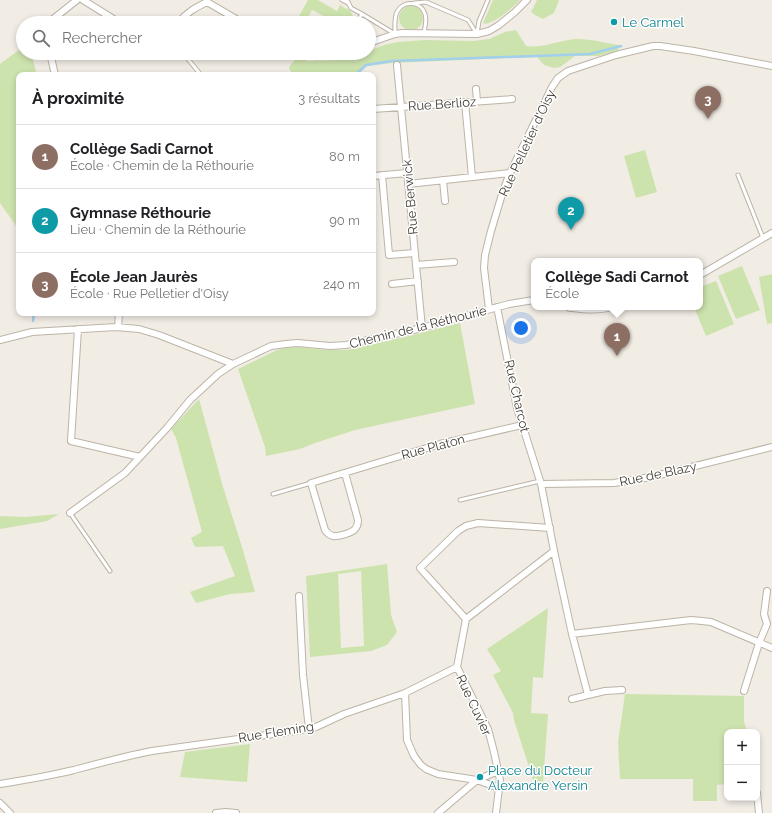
<!DOCTYPE html>
<html lang="fr">
<head>
<meta charset="utf-8">
<style>
  body { margin:0; font-family:Raleway,sans-serif; background:#f2f2f2; color:#202124 }
  .controls { position:absolute; right:12px; bottom:12px; display:grid; overflow:hidden; border-radius:8px; box-shadow:0 2px 6px #0003 }
  .controls button { width:36px; height:36px; display:grid; place-items:center; padding:0; border:0; border-bottom:1px solid #e0e0e0; background:#fff; color:#202124; font:20px sans-serif }
  .you { position:absolute; left:521px; top:328px; width:14px; height:14px; margin:-10px; border:3px solid #fff; border-radius:50%; background:#1a73e8; box-shadow:0 0 0 6px #1a73e833 }
  .badge { display:grid; place-items:center; width:26px; height:26px; border-radius:50%; background:#ee371d; color:#fff; font-size:13px; font-weight:700 }
  .pin { position:absolute; translate:-50% -33px; filter:drop-shadow(0 1px 2px #0008) }
  .pin::after { content:''; position:absolute; top:21px; width:14px; height:12px; background:inherit; clip-path:polygon(0 0,100% 0,50% 100%) }
  .popup { position:absolute; left:531px; top:258px; width:172px; height:52px; box-sizing:border-box; display:grid; place-content:center; border-radius:8px; background:#fff; filter:drop-shadow(0 1px 3px #0005); font-size:13px; white-space:nowrap; color:#757577 }
  .popup b { font-size:15px; color:#202124 }
  .popup::after { content:''; position:absolute; left:50%; top:100%; margin-left:-8px; border:8px solid transparent; border-top-color:#fff }
  .list { margin:0; padding:0; list-style:none }
  h2 { display:flex; justify-content:space-between; align-items:center; height:52px; margin:0; padding:0 16px; font-size:17px }
  h2 small { font-size:13px; font-weight:400; color:#757577 }
  .list li { display:grid; grid-template-columns:26px 1fr auto; gap:12px; align-items:center; box-sizing:border-box; height:64px; padding:0 16px; border-top:1px solid #e0e0e0 }
  .list b { display:block; font-size:15px; white-space:nowrap }
  .list p { margin:0; font-size:13px; white-space:nowrap; color:#757577 }
  .list em { font-size:13px; font-style:normal; color:#757577 }
  .icon { flex:none; width:22px; height:22px; fill:none; stroke:currentColor; stroke-width:2; stroke-linecap:round; stroke-linejoin:round }
  .map { position:relative; flex:none; width:772px; height:813px; overflow:hidden }
  .search { position:absolute; background:#fff; box-shadow:0 2px 6px #0003; left:16px; top:16px; width:360px; height:44px; display:flex; align-items:center; gap:10px; box-sizing:border-box; padding:0 14px; border-radius:22px; color:#757577; font-size:15px }
  .panel { position:absolute; background:#fff; box-shadow:0 2px 6px #0003; left:16px; top:72px; width:360px; height:244px; border-radius:8px }
  .map>svg:first-child { display:block }
  .green { fill:#cde3ae; fill-rule:evenodd }
  .lines { fill:none; stroke-linecap:round; stroke-linejoin:round }
  .stream { stroke:#a2cfeb; stroke-width:2.5 }
  .lane-casing { stroke:#bcb4a7; stroke-width:5 }
  .street-casing { stroke:#bcb4a7; stroke-width:8 }
  .lane { stroke:#fff; stroke-width:3 }
  .street { stroke:#fff; stroke-width:6 }
  .culture-dot { fill:#0f9aa8; stroke:#fff; stroke-width:1.5 }
  .labels { text-anchor:middle; dominant-baseline:central; stroke-width:3; stroke-linejoin:round; paint-order:stroke }
  .culture-label { font-size:13px; fill:#0d838f; stroke:#fff; text-anchor:start }
  .street-label { font-size:13px; fill:#423c34; stroke:#fff }
</style>
</head>
<body>
<div class="map">
<svg width="772" height="813" viewBox="0 0 772 813">
  <rect width="100%" height="100%" fill="#f1ece4"/>
  <!-- green -->
  <path class="green" d="M308,0H318L337,11L340,5L346,9V8C351,10 353,15 353,20L351,23L337,18L335,22L312,10L305,23H295Z
    M493,0H520C510,10 499,20 485,24L483,23Z
    M537,0H559L554,13L543,19L535,15L531,12Z
    M399 18a12 12 0 1 1 24 0a12 12 0 1 1-24 0Z
    M516,30L526,46C542,49 562,39 578,39C590,39 606,43 619,45L618,51L599,56H575L560,67L554,68L544,65L537,57L392,63L367,66L357,75H304L301,73C294,77 293,75 289,68L291,64L298,57L308,61L339,60L362,53H369V51L384,45L397,42L425,40L473,41L489,39L505,32Z
    M23,47V53H31L37,75H19V230L0,203V64Z
    M645,150L657,192L636,198L624,156Z
    M742,266L760,310L736,319L718,276Z
    M772,274V323L767,324L759,277Z
    M716,281L734,324L706,336L694,307H700V287Z
    M460,323L475,404L355,430L315,443L300,449L266,456L265,447L238,369L277,350L285,348L298,347L326,350H347L413,335Z
    M199,399L223,487L242,547L255,592L230,594L196,603L190,592L235,576L223,546L195,547L191,538L202,532L176,438L171,429Z
    M59,514L47,521L0,529V516L25,517Z
    M387,564L391,615L397,632L387,645L371,651L310,657L306,576ZM361,571L364,646L341,648L338,574Z
    M548,608L543,678L533,677L531,713L548,714L543,783H534L514,720L513,713L493,675L501,671L487,649Z
    M625,694L744,696V721L747,732H727V784L717,785V801H693V779H620L618,742Z
    M250,744L247,782L180,777L185,752Z"/>
  <g class="lines">
    <!-- stream -->
    <path class="stream" d="M355,75L366,65L392,61L590,54L621,46
      M33,321L34,313"/>
    <!-- lane casing -->
    <g class="lane-casing">
      <path id="lane" d="M342,0L348,3
        M347,0L351,8L362,14L356,23
        M414,3L426,2L468,20L477,34
        M362,14L395,34C395,27 394,18 397,12C403,0 421,1 425,14C427,20 425,27 424,33
        M220,23L229,15
        M477,34L479,21L488,0
        M183,53L201,75
        M738,175L763,238
        M567,307L568,309C585,311 600,313 617,307
        M273,494L311,483
        M460,500L540,481
        M70,513L110,571"/>
    </g>
    <!-- street casing -->
    <g class="street-casing">
      <path id="street" d="M83,0L120,23
        M48,23L77,0
        M178,23C187,12 195,8 207,2L243,23
        M369,43L395,34L402,33L477,34L489,31L499,25L515,12L527,0
        M50,53L55,75
        M295,53C309,57 325,57 339,53
        M397,65L422,328
        M476,89L477,101
        M465,102L472,177
        M373,109L512,99
        M382,175L389,255L415,253
        M373,176L407,173
        M443,180L445,201
        M408,184L510,173
        M416,265L454,262
        M700,275L772,233
        M392,284L418,281
        M497,307L517,408L541,484L554,551L572,634L691,620L702,621L711,622L772,648
        M489,309L484,268L485,255L491,231L503,191L510,173L552,87L558,78L568,71L616,55L653,46H660L694,51L772,66
        M118,327L119,313
        M78,329L71,441L140,457
        M0,340L32,332L116,327L139,329L159,335L233,364L271,346L286,344L298,343L330,346L346,345L422,328L509,304L534,300
        M345,473L358,520C358,524 357,527 355,529C352,533 337,537 333,536C329,535 327,533 325,530L311,483L440,444L522,425
        M541,484L614,483L651,477L772,447
        M70,513L125,473L167,428L190,400L218,374L233,364
        M299,596L303,675L309,729
        M466,619L420,568L458,531L466,526L478,523L550,528
        M572,634L588,695L605,691L622,690
        M457,667L488,729L494,752L500,780L496,813
        M744,691L759,643L767,624L764,614L767,591
        M405,693L407,740L414,756L421,765L426,769L438,774L477,780L499,788
        M572,699L588,695
        M0,784C25,780 49,776 74,770C100,763 126,756 152,751L309,729L316,727L344,714L405,693L457,667L466,619L554,551
        M757,793L759,813
        M0,803L10,813
        M216,813L226,812L236,813
        M438,813L477,780L498,771"/>
    </g>
    <!-- lane -->
    <use href="#lane" class="lane"/>
    <!-- street -->
    <use href="#street" class="street"/>
  </g>
  <!-- markers -->
  <g class="culture-dot">
    <circle cx="614" cy="22" r="4"/>
    <circle cx="480" cy="777" r="4"/>
  </g>
  <g class="labels">
    <!-- culture labels -->
    <g class="culture-label">
      <text x="622" y="22">Le Carmel</text>
      <text x="488" y="770">Place du Docteur<tspan x="488" dy="15">Alexandre Yersin</tspan></text>
    </g>
    <!-- street labels -->
    <g class="street-label">
      <text transform="translate(442 104) rotate(-4)">Rue Berlioz</text>
      <text transform="translate(527 143) rotate(-65)">Rue Pelletier d'Oisy</text>
      <text transform="translate(410 197) rotate(-95)">Rue Berwick</text>
      <text transform="translate(418 327) rotate(-14)">Chemin de la Réthourie</text>
      <text transform="translate(517 396) rotate(77)">Rue Charcot</text>
      <text transform="translate(433 447) rotate(-15)">Rue Platon</text>
      <text transform="translate(658 474) rotate(-12)">Rue de Blazy</text>
      <text transform="translate(474 705) rotate(65)">Rue Cuvier</text>
      <text transform="translate(276 732) rotate(-9)">Rue Fleming</text>
    </g>
  </g>
</svg>
<div class="controls">
<button>+</button>
<button>−</button>
</div>
<div class="you"></div>
<div class="pin badge" style="left:617px;top:356px;background:#8d6e63">1</div>
<div class="popup"><b>Collège Sadi Carnot</b>École</div>
<div class="pin badge" style="left:571px;top:230px;background:#0f9aa8">2</div>
<div class="pin badge" style="left:708px;top:119px;background:#8d6e63">3</div>
<div class="search"><svg class="icon" aria-label="search" viewBox="0 0 24 24"><circle cx="10" cy="10" r="6"/><path d="M15 15l6 6"/></svg>Rechercher</div>
<section class="panel">
<h2>À proximité<small>3 résultats</small></h2>
<ul class="list">
<li><span class="badge" style="background:#8d6e63">1</span><div><b>Collège Sadi Carnot</b><p>École · Chemin de la Réthourie</p></div><em>80 m</em></li>
<li><span class="badge" style="background:#0f9aa8">2</span><div><b>Gymnase Réthourie</b><p>Lieu · Chemin de la Réthourie</p></div><em>90 m</em></li>
<li><span class="badge" style="background:#8d6e63">3</span><div><b>École Jean Jaurès</b><p>École · Rue Pelletier d'Oisy</p></div><em>240 m</em></li>
</ul>
</section>
</div>
</body>
</html>
